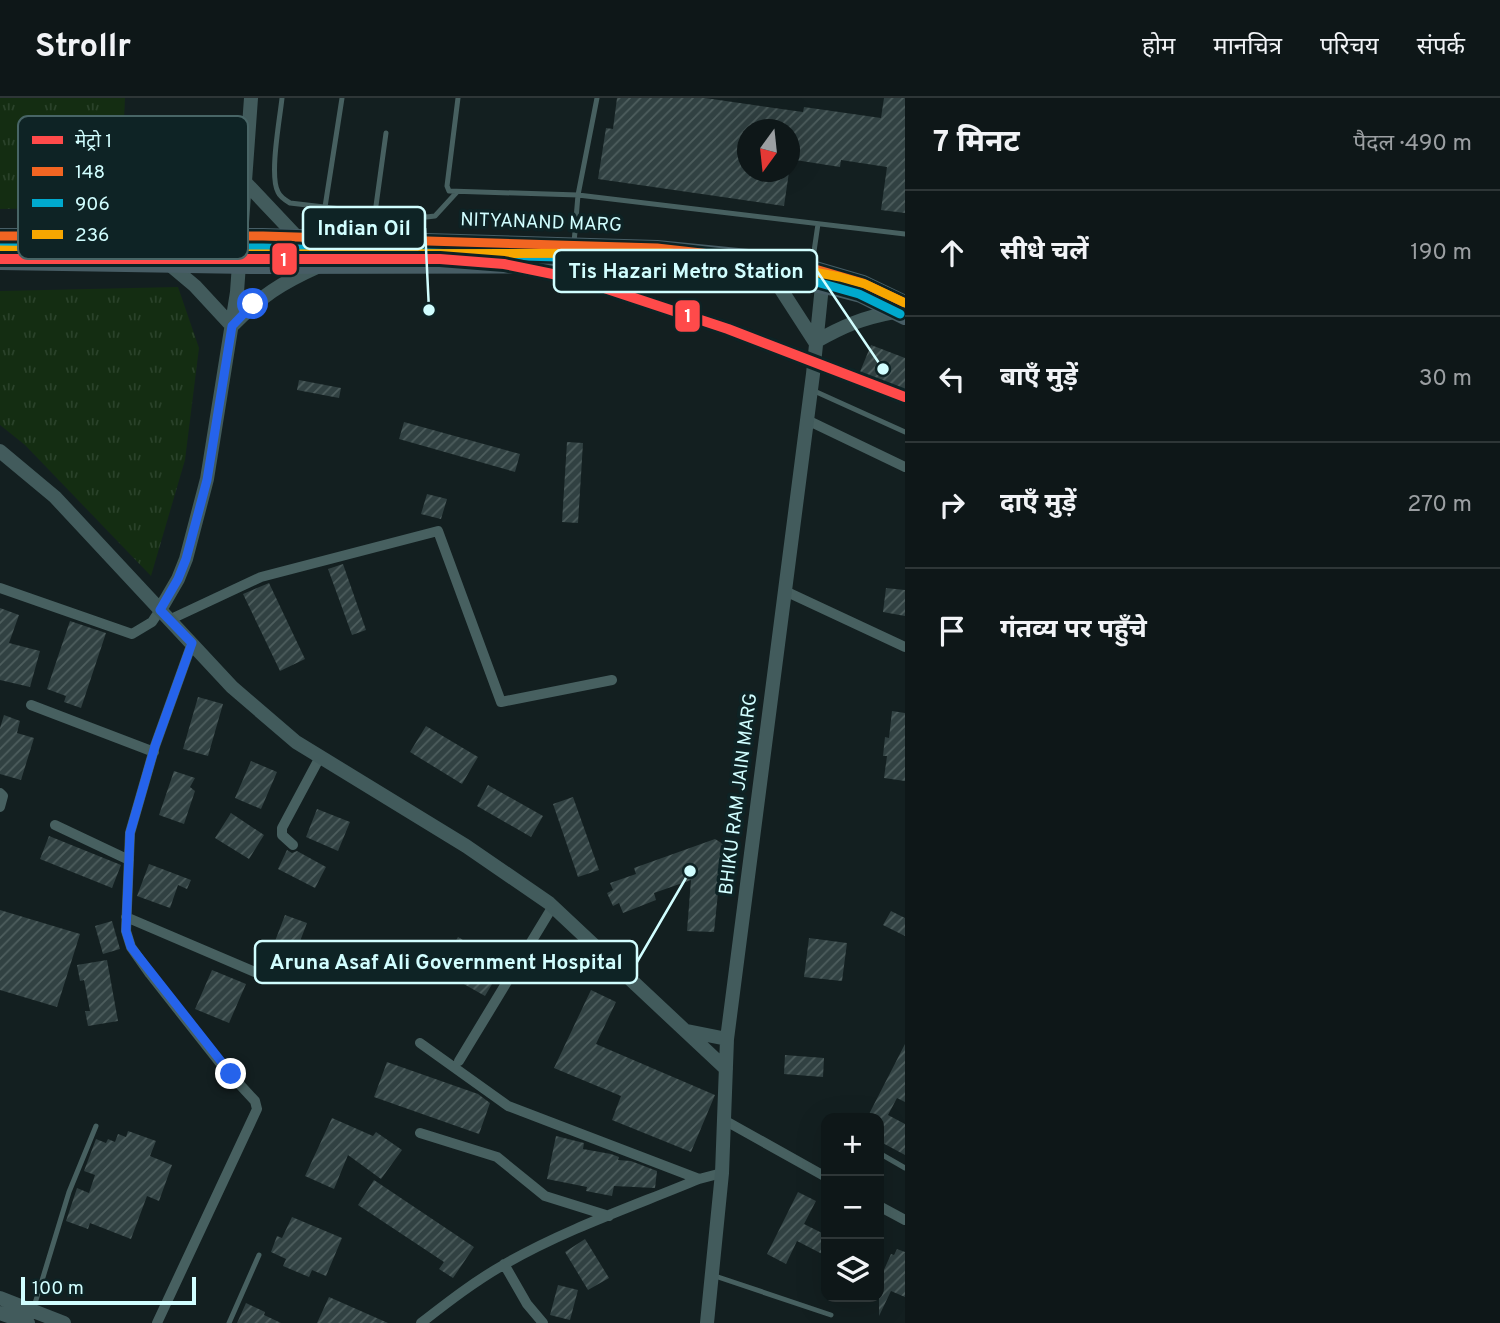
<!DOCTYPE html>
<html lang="hi">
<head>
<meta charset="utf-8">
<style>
  body { margin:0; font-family:Overpass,"Noto Sans Devanagari",sans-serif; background:#1c2425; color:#f1f3f6 }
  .controls { position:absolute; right:21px; bottom:21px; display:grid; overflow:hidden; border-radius:14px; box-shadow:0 7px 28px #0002 }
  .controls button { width:63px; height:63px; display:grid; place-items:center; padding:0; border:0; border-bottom:2px solid #2e3637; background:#0e1718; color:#f1f3f6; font:35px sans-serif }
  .compass { position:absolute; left:737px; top:21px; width:63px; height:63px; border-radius:50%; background:#0e1718; box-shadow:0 7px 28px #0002; rotate:195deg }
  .scale { position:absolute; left:21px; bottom:18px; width:175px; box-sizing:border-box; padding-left:7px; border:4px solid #d1feff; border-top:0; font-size:19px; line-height:24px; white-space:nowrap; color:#d1feff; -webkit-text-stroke:5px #0e2325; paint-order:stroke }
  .stop { position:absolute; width:21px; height:21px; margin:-16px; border:5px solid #2563eb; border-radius:50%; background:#fff }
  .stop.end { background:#2563eb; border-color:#fff; box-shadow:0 2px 7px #0008 }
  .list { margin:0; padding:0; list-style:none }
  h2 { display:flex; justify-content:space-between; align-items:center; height:91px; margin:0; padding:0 28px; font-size:30px }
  h2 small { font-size:23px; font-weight:400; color:#9b9fa2 }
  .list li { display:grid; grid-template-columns:46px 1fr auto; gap:21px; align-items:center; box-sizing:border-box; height:126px; padding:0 28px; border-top:2px solid #2e3637 }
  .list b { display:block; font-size:26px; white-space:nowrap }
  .list em { font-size:23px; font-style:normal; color:#9b9fa2 }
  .icon { flex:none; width:38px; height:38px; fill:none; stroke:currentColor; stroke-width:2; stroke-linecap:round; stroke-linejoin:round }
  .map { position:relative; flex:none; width:905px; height:1225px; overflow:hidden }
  header { display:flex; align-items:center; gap:42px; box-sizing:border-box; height:98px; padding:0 35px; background:#0e1718; border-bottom:2px solid #2e3637 }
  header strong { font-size:33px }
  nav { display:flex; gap:38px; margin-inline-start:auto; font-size:24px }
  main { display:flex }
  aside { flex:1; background:#0e1718 }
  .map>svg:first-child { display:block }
  .park { fill:url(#park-tufts) }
  .building { fill:url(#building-hatch) }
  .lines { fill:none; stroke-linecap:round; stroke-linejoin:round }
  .lane { stroke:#476060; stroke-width:5 }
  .street { stroke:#476060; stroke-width:10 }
  .secondary { stroke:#425b5c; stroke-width:14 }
  .primary { stroke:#475d65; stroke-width:16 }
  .bus-1-casing { stroke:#0e2325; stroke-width:14 }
  .bus-2-casing { stroke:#0e2325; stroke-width:14 }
  .bus-3-casing { stroke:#0e2325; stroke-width:14 }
  .bus-1 { stroke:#f26522; stroke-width:9 }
  .bus-2 { stroke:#00a9ce; stroke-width:9 }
  .bus-3 { stroke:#f7a600; stroke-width:9 }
  .metro-1-casing { stroke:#0e2325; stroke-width:16 }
  .metro-1 { stroke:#ff4a4a; stroke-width:10 }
  .route { stroke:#2563eb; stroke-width:9 }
  .labels { text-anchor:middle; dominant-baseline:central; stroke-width:7; stroke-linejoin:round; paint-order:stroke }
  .street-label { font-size:19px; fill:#d1feff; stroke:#0e2325 }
  .key { fill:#0e2325; stroke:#486566; stroke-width:2 }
  .key-label { font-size:19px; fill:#d1feff }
  .leader { fill:none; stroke:#d1feff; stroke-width:2.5 }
  .callout-dot { fill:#d1feff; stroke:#0e2325; stroke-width:2.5 }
  .callout { fill:#0e2325; stroke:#d1feff; stroke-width:2.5 }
  .callout-label { font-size:21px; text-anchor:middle; font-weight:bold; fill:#d1feff }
  .line-badge { stroke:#0e2325; stroke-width:2.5 }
  .badge-label { font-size:19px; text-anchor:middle; font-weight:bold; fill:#fff }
</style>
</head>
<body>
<header>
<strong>Strollr</strong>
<nav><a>होम</a><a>मानचित्र</a><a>परिचय</a><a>संपर्क</a></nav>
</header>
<main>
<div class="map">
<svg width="905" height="1225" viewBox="0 0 905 1225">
  <defs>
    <pattern id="park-tufts" width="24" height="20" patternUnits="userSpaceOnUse" patternTransform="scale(1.75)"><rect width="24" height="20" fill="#142d12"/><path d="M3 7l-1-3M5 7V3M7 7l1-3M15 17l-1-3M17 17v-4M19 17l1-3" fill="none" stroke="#2a422a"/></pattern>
    <pattern id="building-hatch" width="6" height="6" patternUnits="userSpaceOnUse" patternTransform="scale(1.75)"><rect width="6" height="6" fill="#314142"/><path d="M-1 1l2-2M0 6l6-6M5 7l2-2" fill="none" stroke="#4e5e5e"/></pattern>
  </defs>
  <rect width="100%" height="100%" fill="#131f20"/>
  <!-- park -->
  <path class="park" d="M0,0H125L120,109L0,111Z
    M178,189L199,250L185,362L151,478L25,347L0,327V193Z"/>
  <!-- building -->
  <path class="building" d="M617,0H705L803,14L804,9L881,20L884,0H905V115L881,112L887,69L841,62L840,69L789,61V32H747V74H789L784,108L598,81L606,30L613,31Z
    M871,247L905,260V301L857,281Z
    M299,282L341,290L339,300L297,292Z
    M404,324L520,356L515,374L399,341Z
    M567,344L583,345L578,425L562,424Z
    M427,396L447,401L441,421L421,416Z
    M343,466L366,532L352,537L328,471Z
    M269,485L305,561L280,573L243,496Z
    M886,490L905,492V518L883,514Z
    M0,510L19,517L9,545L40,553L30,589L0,582Z
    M70,523L106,535L81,610L64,604L66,598L47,591Z
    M198,599L223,606L208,658L183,651Z
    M892,613L905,615V683L884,680L887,658H883L885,639L889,640Z
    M4,617L20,623L17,635L34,640L21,682L0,676V630Z
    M426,628L478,659L462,686L410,654Z
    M251,663L277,674L261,711L235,700Z
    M174,673L195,680L190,689L195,693L184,726L159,717Z
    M488,687L543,718L531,739L477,708Z
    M573,699L599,772L578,779L553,706Z
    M317,711L350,724L338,753L306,739Z
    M231,715L264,737L249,761L215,740Z
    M49,738L121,767L112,790L40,761Z
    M715,741L723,746L714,834L687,833L691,782L654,795L656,802L623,815L619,805L613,808L607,795L613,792L610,785L636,776L634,770Z
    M287,752L292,755L297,753L326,769L315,790L278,771Z
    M149,766L191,782L187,791L178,787L170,810L137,798Z
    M0,812L80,836L57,909L0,892Z
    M891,813L905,820V838L883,827Z
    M285,817L307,825L294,859L272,851Z
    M112,823L120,851L103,856L95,828Z
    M458,839L504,866L485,898L439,872Z
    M809,840L847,845L842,883L804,879Z
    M107,862L118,923L88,928L85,913H90L84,882L80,883L77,867Z
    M212,872L246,886L229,925L195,911Z
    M591,892L616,904L596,946L715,997L691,1054L612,1022L621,998L554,970Z
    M905,946V1004L897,1000L888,1017L905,1026V1057L879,1043V1020H867Z
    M785,957L824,960L823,979L784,976Z
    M387,964L478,996L490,1005L479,1036L374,999Z
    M332,1020L373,1038L376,1034L402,1052L381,1081L348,1057L334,1091L305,1078Z
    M128,1033L156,1043L150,1058L172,1067L159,1103L147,1098L131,1141L90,1125L88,1131L66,1123L77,1090L89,1095L95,1077L84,1073L96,1041L106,1045L108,1041L115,1044L118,1036L126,1039Z
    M556,1038L584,1045L583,1051L611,1056L619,1059L618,1062L631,1063L657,1073L655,1090L614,1088L612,1098L586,1093L587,1089L547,1081Z
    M374,1082L474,1149L453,1180L439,1171L444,1164L358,1107Z
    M798,1094L816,1103L804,1126L826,1137V1158L797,1143L786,1166L767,1156Z
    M292,1119L342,1140L326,1178L312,1172L309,1179L283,1168L286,1161L271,1154L277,1138L282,1140Z
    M585,1141L609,1180L588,1192L565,1154Z
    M897,1151L905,1154V1199L891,1193L879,1218V1172L883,1174L891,1156L894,1157Z
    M558,1187L578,1192L570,1222L550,1217Z
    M329,1199L388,1225H317Z
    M246,1205L265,1214L264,1217L281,1225H237Z"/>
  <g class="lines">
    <!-- lane -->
    <path class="lane" d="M282,0C280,20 269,78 278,94C280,99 285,102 290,105L418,120L435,118L457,94
      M458,0L447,88L449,93L578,97L905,136
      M325,109L342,0
      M375,115L386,35
      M574,145L578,97L597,0
      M812,167L818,126
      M812,292L905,334
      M879,1055L905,1070
      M715,1178L831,1217
      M33,1212L69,1094L96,1028
      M229,1225L259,1157"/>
    <!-- street -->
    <path class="street" d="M807,322L905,369
      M0,490L132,536L152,524L160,512
      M785,493L905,549
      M169,522L261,479L438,433L501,604L612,582
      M31,607L154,654
      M0,695L3,698L0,709
      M55,727L129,762
      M293,747L282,737V730L320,659
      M126,819L262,877
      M420,945L508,1008L699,1081
      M459,963L553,808
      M724,1022L826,1079
      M420,1035L497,1059L545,1098L609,1118
      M879,1108L905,1122
      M504,1166L527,1206L543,1225
      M157,1225L257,1011L255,1003L220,965L150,876L131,849L126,833L130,735L155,648L192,545
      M421,1225C448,1204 475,1183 505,1166C566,1131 634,1108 699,1081L722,1075"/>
    <!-- secondary -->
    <path class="secondary" d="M245,84L297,139
      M187,138L245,84
      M170,167L195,188L232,228C261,198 281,185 319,168
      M773,179L815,244C843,228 862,220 894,214
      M0,353L55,399L232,589L296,644L466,748L549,805L726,971
      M160,512L178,481L186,461L207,381L237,194L251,0
      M687,933L727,941
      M0,1200L64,1225
      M0,1215L28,1225
      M707,1225L722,1075L727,941L813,276L823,178"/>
    <!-- primary -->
    <path class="primary" d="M0,138H263L657,150L768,161L798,166L863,185L905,205
      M0,164L250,168L668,167L787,181L838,191L861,197L905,219"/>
    <!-- bus-1 casing -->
    <g class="bus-1-casing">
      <path id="bus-1" d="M0,138H263L657,150L798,166L863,185L905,205"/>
    </g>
    <!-- bus-2 casing -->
    <g class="bus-2-casing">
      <path id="bus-2" d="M0,150H263L656,162L795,178L859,196L900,216"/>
    </g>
    <!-- bus-3 casing -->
    <g class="bus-3-casing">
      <path id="bus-3" d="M0,152L250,156L669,155L788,169L840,179L865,186L905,205"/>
    </g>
    <!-- bus-1 -->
    <use href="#bus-1" class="bus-1"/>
    <!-- bus-2 -->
    <use href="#bus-2" class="bus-2"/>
    <!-- bus-3 -->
    <use href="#bus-3" class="bus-3"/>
    <!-- metro-1 casing -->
    <g class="metro-1-casing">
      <path id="metro-1" d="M0,161H440L504,166L577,181L728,231L905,299"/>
    </g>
    <!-- metro-1 -->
    <use href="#metro-1" class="metro-1"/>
  </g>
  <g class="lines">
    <!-- route -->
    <path class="route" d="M231,976L131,849L126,833L130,735L155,648L192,545L160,512L178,481L186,461L207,382L232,228L253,206"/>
  </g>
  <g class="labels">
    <!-- street labels -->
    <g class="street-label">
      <text transform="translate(541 125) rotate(2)">NITYANAND MARG</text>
      <text transform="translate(739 696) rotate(-83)">BHIKU RAM JAIN MARG</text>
    </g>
  </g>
  <!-- legend -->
  <rect x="18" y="18" width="230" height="143" rx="10" class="key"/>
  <rect x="32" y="38" width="31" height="8" fill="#ff4a4a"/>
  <rect x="32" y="69" width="31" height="9" fill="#f26522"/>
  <rect x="32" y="101" width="31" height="8" fill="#00a9ce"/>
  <rect x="32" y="132" width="31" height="9" fill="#f7a600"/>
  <g class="key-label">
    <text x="75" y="49">मेट्रो 1</text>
    <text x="75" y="80">148</text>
    <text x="75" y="112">906</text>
    <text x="75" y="143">236</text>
  </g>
  <!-- callouts -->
  <path class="leader" d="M429 212L425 130M883 271L817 173M690 773L637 864"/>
  <g class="callout-dot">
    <circle cx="429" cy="212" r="7"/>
    <circle cx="883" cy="271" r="7"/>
    <circle cx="690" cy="773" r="7"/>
  </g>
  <g class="callout">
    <rect x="303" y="109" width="122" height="42" rx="7"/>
    <rect x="554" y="152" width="263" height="42" rx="7"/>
    <rect x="255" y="843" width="382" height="42" rx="7"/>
  </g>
  <g class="callout-label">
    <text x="364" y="137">Indian Oil</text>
    <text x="686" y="180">Tis Hazari Metro Station</text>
    <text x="446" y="871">Aruna Asaf Ali Government Hospital</text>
  </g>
  <g class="line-badge">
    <rect x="271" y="144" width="27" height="34" rx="7" fill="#ff4a4a"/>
    <rect x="674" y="201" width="27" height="34" rx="7" fill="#ff4a4a"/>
  </g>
  <g class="badge-label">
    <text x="284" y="168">1</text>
    <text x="688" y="224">1</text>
  </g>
</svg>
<div class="controls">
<button>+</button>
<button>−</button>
<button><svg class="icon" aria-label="layers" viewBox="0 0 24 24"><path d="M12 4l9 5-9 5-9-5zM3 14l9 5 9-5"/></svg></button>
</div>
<svg class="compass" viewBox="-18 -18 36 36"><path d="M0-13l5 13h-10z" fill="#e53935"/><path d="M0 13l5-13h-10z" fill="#9b9fa2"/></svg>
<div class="scale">100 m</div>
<div class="stop" style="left:253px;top:206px"></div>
<div class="stop end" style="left:231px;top:976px"></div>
</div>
<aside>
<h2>7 मिनट<small>पैदल · 490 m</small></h2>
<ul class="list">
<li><svg class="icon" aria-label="ahead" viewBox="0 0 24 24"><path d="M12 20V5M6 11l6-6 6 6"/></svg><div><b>सीधे चलें</b></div><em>190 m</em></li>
<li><svg class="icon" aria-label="left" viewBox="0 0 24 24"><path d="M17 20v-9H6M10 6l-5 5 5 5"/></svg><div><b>बाएँ मुड़ें</b></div><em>30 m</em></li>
<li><svg class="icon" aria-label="right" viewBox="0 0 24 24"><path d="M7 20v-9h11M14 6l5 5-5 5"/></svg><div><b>दाएँ मुड़ें</b></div><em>270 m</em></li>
<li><svg class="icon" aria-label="arrive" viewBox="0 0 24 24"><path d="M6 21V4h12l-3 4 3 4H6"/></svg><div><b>गंतव्य पर पहुँचे</b></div></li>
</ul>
</aside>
</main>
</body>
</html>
